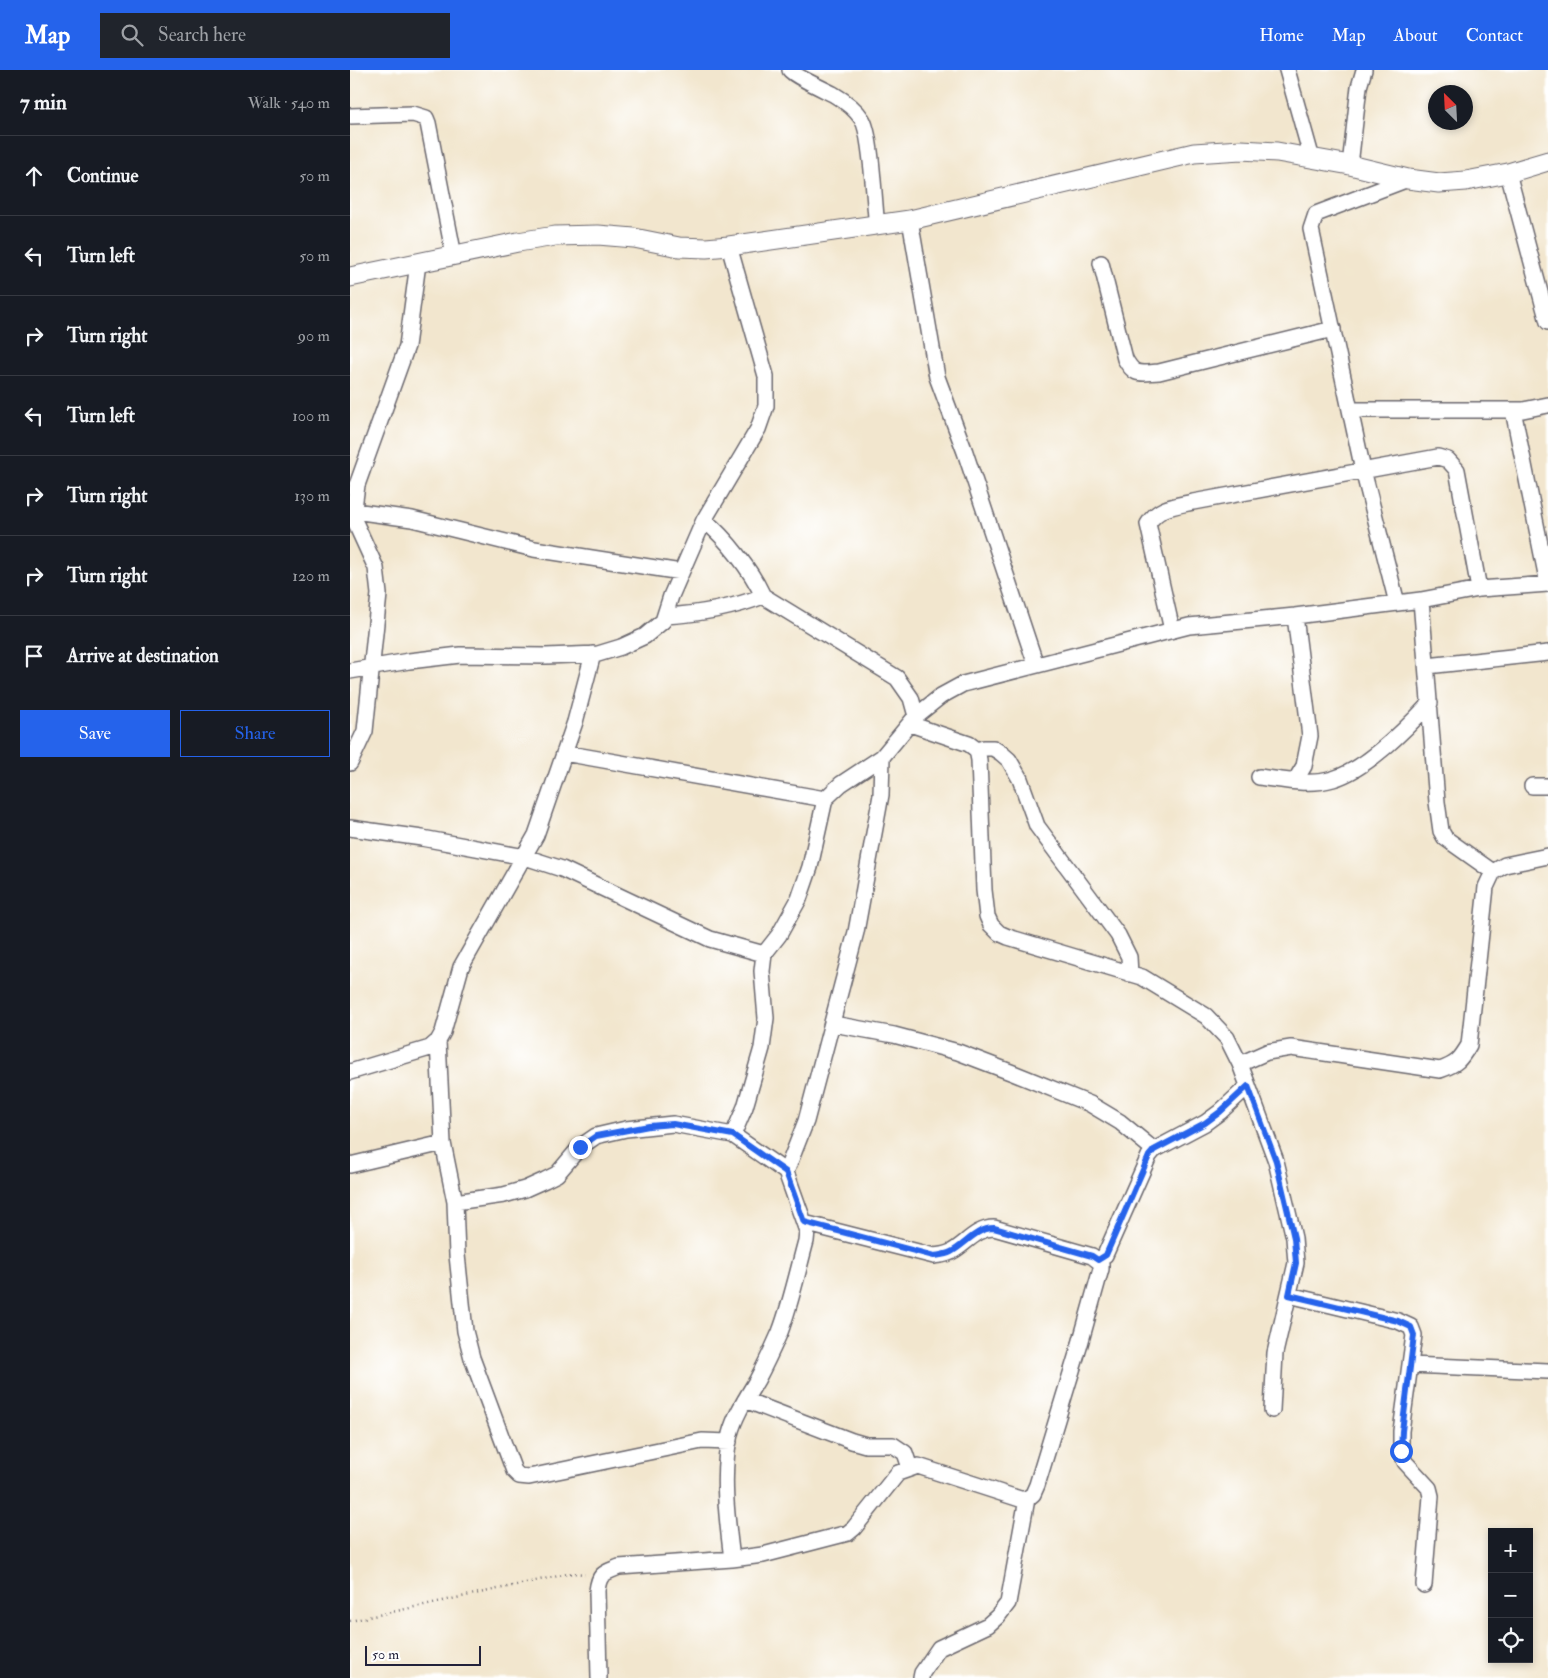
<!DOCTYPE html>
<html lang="en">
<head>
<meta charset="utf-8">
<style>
  body { margin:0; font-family:"IM FELL Double Pica",serif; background:#20242c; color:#f1f3f6 }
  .controls { position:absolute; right:15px; bottom:15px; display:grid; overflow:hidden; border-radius:0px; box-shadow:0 2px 8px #0003 }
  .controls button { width:45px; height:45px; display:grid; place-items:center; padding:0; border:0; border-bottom:1px solid #363941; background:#171b24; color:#f1f3f6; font:25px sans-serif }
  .compass { position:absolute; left:1078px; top:15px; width:45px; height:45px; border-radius:50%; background:#171b24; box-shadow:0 2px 8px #0003; rotate:336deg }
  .scale { position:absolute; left:15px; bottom:12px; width:116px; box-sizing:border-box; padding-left:5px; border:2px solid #22223b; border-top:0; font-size:14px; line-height:18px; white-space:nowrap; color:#22223b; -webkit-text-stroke:4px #fff; paint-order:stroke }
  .stop { position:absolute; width:15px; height:15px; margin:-11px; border:4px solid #2563eb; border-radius:50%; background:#fff }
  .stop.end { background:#2563eb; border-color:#fff; box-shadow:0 1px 5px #0008 }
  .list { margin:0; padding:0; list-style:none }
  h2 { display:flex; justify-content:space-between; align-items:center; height:65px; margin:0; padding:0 20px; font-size:21px }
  h2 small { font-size:16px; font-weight:400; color:#9ea1a6 }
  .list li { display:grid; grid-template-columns:32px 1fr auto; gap:15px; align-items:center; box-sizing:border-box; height:80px; padding:0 20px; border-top:1px solid #363941 }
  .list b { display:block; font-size:19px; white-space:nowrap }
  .list em { font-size:16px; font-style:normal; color:#9ea1a6 }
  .actions { display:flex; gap:10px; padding:15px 20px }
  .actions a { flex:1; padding:11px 0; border:1px solid #2563eb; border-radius:0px; text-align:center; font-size:18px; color:#2563eb }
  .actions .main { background:#2563eb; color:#fff }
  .icon { flex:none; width:28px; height:28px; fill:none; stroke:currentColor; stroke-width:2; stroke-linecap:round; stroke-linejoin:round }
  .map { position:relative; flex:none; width:1198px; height:1608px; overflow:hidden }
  header { display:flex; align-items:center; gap:30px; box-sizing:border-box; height:70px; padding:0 25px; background:#2563eb; color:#fff }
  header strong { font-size:24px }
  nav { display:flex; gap:28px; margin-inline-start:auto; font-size:18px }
  .search { width:350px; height:45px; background:#20242c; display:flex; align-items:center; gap:12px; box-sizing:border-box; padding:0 18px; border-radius:0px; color:#9ea1a6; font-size:19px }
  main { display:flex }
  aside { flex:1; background:#171b24 }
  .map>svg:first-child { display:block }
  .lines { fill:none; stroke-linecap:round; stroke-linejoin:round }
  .minor-casing { stroke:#6b676e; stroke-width:18 }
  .major-casing { stroke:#6b676e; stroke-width:21 }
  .path { stroke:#6b676e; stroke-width:2.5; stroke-dasharray:1 4; stroke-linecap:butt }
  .minor { stroke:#fff; stroke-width:15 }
  .major { stroke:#fff; stroke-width:19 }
  .route { stroke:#2563eb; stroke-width:6 }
</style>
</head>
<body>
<header>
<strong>Map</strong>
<div class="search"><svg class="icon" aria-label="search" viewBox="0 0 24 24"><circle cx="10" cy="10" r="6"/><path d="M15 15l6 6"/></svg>Search here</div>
<nav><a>Home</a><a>Map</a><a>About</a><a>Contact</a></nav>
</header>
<main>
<aside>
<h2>7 min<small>Walk · 540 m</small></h2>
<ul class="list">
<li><svg class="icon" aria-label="ahead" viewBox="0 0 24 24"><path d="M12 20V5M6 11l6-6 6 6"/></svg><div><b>Continue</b></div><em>50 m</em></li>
<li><svg class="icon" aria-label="left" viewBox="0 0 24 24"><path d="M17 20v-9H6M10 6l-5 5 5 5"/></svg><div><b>Turn left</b></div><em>50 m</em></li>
<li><svg class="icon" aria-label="right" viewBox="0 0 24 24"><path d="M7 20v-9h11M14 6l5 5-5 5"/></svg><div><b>Turn right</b></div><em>90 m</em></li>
<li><svg class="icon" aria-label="left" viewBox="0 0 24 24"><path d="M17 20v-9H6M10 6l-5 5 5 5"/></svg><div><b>Turn left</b></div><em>100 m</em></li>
<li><svg class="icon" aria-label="right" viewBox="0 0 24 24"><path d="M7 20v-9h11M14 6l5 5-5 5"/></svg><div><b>Turn right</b></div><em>130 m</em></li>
<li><svg class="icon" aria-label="right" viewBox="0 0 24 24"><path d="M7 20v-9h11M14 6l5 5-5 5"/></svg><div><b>Turn right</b></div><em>120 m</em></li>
<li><svg class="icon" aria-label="arrive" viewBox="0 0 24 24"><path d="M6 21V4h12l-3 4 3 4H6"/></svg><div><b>Arrive at destination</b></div></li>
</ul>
<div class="actions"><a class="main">Save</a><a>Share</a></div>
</aside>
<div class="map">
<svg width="1198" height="1608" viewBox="0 0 1198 1608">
  <rect width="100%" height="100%" fill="#fff"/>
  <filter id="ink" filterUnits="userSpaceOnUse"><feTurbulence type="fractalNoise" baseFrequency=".02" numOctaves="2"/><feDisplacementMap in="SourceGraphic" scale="10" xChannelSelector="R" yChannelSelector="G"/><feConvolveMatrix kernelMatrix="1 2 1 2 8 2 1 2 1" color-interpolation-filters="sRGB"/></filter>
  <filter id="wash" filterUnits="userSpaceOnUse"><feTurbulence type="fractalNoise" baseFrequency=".0096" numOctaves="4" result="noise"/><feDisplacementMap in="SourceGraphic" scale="20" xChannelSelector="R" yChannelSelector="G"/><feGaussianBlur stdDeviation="1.12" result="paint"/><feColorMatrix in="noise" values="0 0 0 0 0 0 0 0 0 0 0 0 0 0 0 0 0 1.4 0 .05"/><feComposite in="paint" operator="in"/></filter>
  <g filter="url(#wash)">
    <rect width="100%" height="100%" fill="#f2e6ce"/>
  </g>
  <g filter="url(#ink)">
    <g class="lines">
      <!-- minor casing -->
      <g class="minor-casing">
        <path id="minor" d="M440,0C443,5 475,20 483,24C495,31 505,38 512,49C522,64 524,135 527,156
          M937,0L962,89
          M0,46L63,44L76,48L78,53L104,186
          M1000,95L1009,17L1014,0
          M1158,103L1198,252
          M560,150L587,307L615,382L686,595
          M751,193L775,289C785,307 790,303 809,302L983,259
          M1000,340H1173L1198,335
          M1163,340L1198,514
          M4,441L62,449L184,479L331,502
          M354,450C376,468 401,500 413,526
          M1071,530L1087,732L1091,761L1095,768L1143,802
          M1047,533L1013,400L961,159L966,144L1058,109
          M315,546C348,544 383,538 413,526L547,608L561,628L566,646
          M945,546L960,666L954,696L945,711
          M822,560L798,454C808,437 825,436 843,432L1088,387L1098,390L1107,400L1129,519
          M1077,596L1198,583
          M0,601L59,591L110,585L196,586L248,584L271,577L295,566L313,551L321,526L354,450L408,359L416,336V306L379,176
          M560,654L619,674L627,680L629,690L634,820L637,846L641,855L649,863L658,867L792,907L856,946L877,968L890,994L917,982L941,978L1090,1000C1107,994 1110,990 1119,975L1136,817L1143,802L1155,795L1198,786
          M627,680L634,678H643L651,683L659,690L670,709L687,756L768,865L779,887L780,904
          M214,683L475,729
          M0,693L15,661L29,524L26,498L5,452L4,441L5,430L7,415L16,390L57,276L68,193
          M909,707C933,710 960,716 983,709C1017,699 1056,659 1080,633
          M1182,716H1198
          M0,758L72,768L175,787L212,799L360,869L414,884
          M483,954L544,965L608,982L663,1003L740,1034L770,1052L804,1080
          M88,971L93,1073L105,1132
          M890,994L926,1091L944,1168L946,1193L925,1283L922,1340
          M0,1002L80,978L88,971L93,962L111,897L186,765L225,652L243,584
          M383,1065L395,1037L412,978L416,948L412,901L414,884L429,865L449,829L460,797L475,729L491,714L532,687L566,646L591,626L613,614L839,556L945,546L1071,530L1129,519L1198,514
          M0,1095L93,1073
          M436,1102L456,1051L506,862L531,725L532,687
          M748,1190L755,1185L799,1086L804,1080L855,1053L870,1042L898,1016
          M939,1225L1048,1251L1061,1257L1064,1265L1051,1361V1381L1055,1392L1079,1418L1081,1426L1074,1515
          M1060,1295L1198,1301
          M395,1330L502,1371L516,1375H543L555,1383L560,1398
          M382,1489L413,1485L498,1463L504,1458L548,1403L568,1396L670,1429H677L683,1424L687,1415L730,1274L751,1199V1193L742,1186L644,1158C626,1158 615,1175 601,1182C595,1185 590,1185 584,1186L454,1153
          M249,1608L247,1521C249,1503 254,1503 269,1497L382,1489C377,1450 371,1403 380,1364C385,1345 397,1327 407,1310C415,1295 423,1278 430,1262C441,1233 448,1200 456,1171L457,1161L436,1102L383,1065L323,1054L276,1059L246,1066L230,1077L207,1104L195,1110L175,1119L154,1125L105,1132L107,1185L115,1261L122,1288L164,1401L169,1406L179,1407L352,1371L379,1372
          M571,1608L572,1603L589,1578L638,1555L648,1546L658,1533L677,1429"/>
      </g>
      <!-- major casing -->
      <g class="major-casing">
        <path id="major" d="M0,207L168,172L205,166L248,165L284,168L329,177L356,178L379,176L560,150L844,83L891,80L927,82L1000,95L1058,109L1089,113L1116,111L1158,103L1198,91"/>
      </g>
      <!-- path -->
      <path class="path" d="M0,1551L222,1503L235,1504"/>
      <!-- minor -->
      <use href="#minor" class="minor"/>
      <!-- major -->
      <use href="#major" class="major"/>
    </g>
  </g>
  <g class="lines" filter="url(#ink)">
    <!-- route -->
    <path class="route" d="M230,1077L246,1066L299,1056L323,1054L383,1065L436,1102L454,1152L584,1186C590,1185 595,1185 601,1182C615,1175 626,1158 644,1158L742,1186L748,1190L756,1185L799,1086L804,1080L855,1053L870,1042L898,1016L926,1091L944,1168L946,1193L939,1225L1048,1251L1061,1257L1064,1265L1052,1361L1051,1381"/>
  </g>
</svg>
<div class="controls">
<button>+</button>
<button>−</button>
<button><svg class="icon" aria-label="locate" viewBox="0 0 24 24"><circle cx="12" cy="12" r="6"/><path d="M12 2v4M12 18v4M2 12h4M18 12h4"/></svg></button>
</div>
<svg class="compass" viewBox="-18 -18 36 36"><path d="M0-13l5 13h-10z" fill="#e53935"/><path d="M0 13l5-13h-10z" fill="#9ea1a6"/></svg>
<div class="scale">50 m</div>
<div class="stop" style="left:1051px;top:1381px"></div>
<div class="stop end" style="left:230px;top:1077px"></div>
</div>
</main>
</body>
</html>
